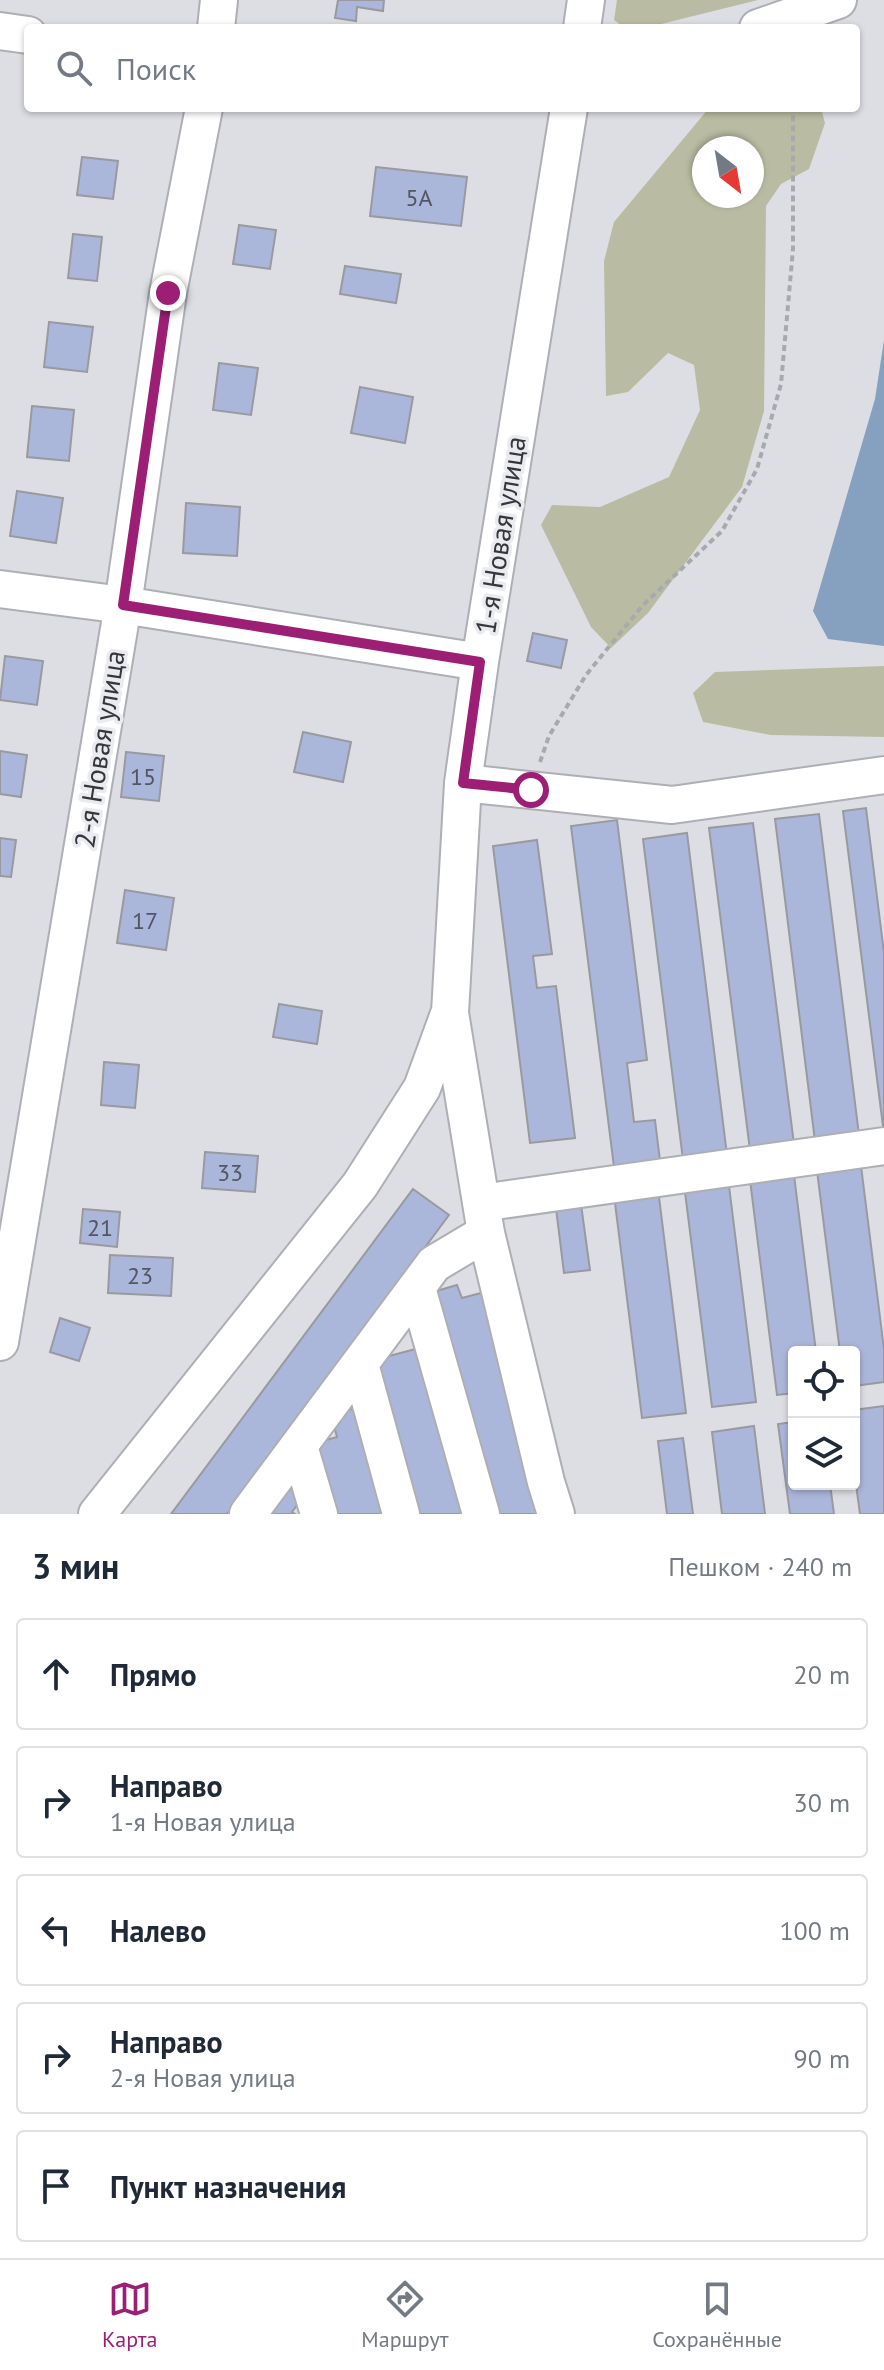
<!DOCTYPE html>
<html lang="ru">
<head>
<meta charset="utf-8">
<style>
  body { margin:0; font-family:"PT Sans",sans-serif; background:#f6f6f7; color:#1f2937 }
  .controls { position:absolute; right:24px; bottom:24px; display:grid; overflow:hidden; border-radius:8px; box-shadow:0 2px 6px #0004 }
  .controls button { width:72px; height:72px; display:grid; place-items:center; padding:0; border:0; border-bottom:2px solid #e0e1e3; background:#fff; color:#1f2937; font:40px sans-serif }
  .compass { position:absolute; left:692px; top:136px; width:72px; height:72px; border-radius:50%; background:#fff; box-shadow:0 2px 6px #0004; rotate:149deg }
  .stop { position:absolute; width:24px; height:24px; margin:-18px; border:6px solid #9c1f75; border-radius:50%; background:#fff }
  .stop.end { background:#9c1f75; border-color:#fff; box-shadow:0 2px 8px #0008 }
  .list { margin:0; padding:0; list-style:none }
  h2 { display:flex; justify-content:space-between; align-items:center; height:104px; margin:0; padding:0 32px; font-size:34px }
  h2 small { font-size:26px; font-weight:400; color:#747a83 }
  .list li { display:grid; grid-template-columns:52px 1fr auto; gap:24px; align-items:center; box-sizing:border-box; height:112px; margin:0 16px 16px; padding:0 16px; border:2px solid #e0e1e3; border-radius:8px }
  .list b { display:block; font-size:30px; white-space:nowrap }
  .list p { margin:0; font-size:26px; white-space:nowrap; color:#747a83 }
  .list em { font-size:26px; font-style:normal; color:#747a83 }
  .icon { flex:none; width:44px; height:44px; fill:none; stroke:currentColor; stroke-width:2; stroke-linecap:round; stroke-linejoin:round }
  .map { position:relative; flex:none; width:884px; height:1514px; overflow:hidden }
  .search { position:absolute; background:#fff; box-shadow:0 2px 6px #0004; left:24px; right:24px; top:24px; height:88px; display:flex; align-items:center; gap:20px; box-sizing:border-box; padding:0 28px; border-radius:8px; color:#747a83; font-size:30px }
  .sheet { height:744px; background:#fff }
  nav { display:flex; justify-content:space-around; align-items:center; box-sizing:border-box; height:112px; border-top:2px solid #e0e1e3; background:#fff; font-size:22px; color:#747a83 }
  nav a { display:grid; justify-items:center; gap:4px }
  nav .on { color:#9c1f75 }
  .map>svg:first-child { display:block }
  .green { fill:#b9bca2; fill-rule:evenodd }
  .water { fill:#85a1bf }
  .building { fill:#abb6db; stroke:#999a9f; stroke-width:2 }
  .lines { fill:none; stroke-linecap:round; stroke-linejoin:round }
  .minor-casing { stroke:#adafb4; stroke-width:40 }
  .path { stroke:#a8a9ad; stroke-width:4; stroke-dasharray:6 4; stroke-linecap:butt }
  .minor { stroke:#fff; stroke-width:36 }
  .route { stroke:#9c1f75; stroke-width:10 }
  .labels { text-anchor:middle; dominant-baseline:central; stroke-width:7; stroke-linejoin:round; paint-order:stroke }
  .number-label { font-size:24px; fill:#525661 }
  .street-label { font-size:28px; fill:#353638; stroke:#eaebf1 }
</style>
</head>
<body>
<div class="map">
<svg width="884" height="1514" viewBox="0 0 884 1514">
  <rect width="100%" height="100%" fill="#dddee4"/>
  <!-- green -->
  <path class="green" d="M617,0H758L645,28H625L614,20Z
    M709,108H821L825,123L809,169L781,184L766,206L764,411L742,487L648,613L611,648L591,627L541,525L552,505L600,507L669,477L700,410L694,365L668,353L628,392L606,396L604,261L614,222ZM752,148V196H704V148Z
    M884,666V737L771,735L703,722L693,693L715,672Z"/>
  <!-- water -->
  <path class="water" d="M884,340V646L828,639L813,611L875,399Z"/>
  <!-- building -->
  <path class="building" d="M338,0H384L383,11L357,7L356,21L335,18Z
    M82,157L118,161L113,199L77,195Z
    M376,167L467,177L461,226L370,216Z
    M239,225L276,230L270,269L233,264Z
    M73,234L102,237L97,281L68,278Z
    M345,266L401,274L396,303L340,294Z
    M49,322L93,327L87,372L44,367Z
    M219,363L258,368L251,415L213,410Z
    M360,387L413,397L405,443L351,433Z
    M32,406L74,410L69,461L27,457Z
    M17,491L63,498L56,543L10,536Z
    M186,503L240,507L237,556L183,553Z
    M533,633L567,640L561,668L527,661Z
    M5,656L43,661L37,705L0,700Z
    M303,732L351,742L343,782L294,772Z
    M0,751L27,755L21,797L0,794Z
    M126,752L164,756L159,801L121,797Z
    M866,808L884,953V1134L843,811Z
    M819,814L859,1135L815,1141L775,819Z
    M617,820L647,1060L627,1063L634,1122L655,1120L661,1169L615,1175L571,826Z
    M753,823L794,1144L750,1150L709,828Z
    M687,833L727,1155L683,1160L643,839Z
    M0,838L16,840L11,877L0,876Z
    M537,840L552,954L533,956L537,988L556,986L575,1138L530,1143L493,846Z
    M125,890L174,898L166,950L117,943Z
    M279,1004L322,1011L317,1044L273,1037Z
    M104,1062L139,1065L135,1108L101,1105Z
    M205,1152L258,1156L255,1192L202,1188Z
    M860,1158L884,1349V1382L854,1386V1352H840L816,1163Z
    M793,1167L816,1352H794V1393L777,1395L749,1172Z
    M728,1178L756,1402L712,1407L684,1184Z
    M413,1189L449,1215L227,1514H171Z
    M658,1189L686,1413L642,1418L614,1195Z
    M580,1197L590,1270L564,1273L555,1200Z
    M83,1209L120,1212L117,1247L80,1243Z
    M110,1255L173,1258L171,1296L108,1293Z
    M457,1285L462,1298L481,1293L545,1514H498L433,1292Z
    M60,1318L90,1328L79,1361L50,1352Z
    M423,1347L468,1514H420L378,1359Z
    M884,1406V1514H860L854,1470V1410Z
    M356,1408L385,1514H333L315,1443L337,1437L331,1415Z
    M794,1422V1484H830L834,1514H790L778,1424Z
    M754,1426L765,1514H722L712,1432Z
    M683,1438L693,1514H667L658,1441Z
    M291,1481L306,1493L292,1512L295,1514H267Z"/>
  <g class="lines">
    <!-- minor casing -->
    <g class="minor-casing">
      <path id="minor" d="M216,28L219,0
        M582,28L586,0
        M758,28L838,0
        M0,31L28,35
        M0,589L123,605L480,662
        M463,783L672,805L884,775
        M481,1203L884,1146
        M417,1288L481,1514
        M0,1342L123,605L168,293L204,108
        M360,1364L401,1514
        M299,1446L319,1514
        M97,1514L360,1185L422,1088L449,1014
        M248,1514L434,1264L486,1233
        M556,1514L546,1482L486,1233L450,1013L463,783L480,662L569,108"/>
    </g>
    <!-- path -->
    <path class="path" d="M540,762L549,736L586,675L643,605L722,531L757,469L781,384L793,249V108"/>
    <!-- minor -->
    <use href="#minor" class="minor"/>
  </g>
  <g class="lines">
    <!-- route -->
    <path class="route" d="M168,293L123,605L480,662L463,783L531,790"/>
  </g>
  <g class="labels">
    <!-- number labels -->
    <g class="number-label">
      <text x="419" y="197">5А</text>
      <text x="143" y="776">15</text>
      <text x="145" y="920">17</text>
      <text x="230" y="1172">33</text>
      <text x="100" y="1227">21</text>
      <text x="140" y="1275">23</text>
    </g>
    <!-- street labels -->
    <g class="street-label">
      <text transform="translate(500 535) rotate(-81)">1-я Новая улица</text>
      <text transform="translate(99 749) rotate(-81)">2-я Новая улица</text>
    </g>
  </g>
</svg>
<div class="controls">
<button><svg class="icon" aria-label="locate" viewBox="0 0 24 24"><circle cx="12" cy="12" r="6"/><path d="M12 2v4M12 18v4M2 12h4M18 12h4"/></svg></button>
<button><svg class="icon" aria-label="layers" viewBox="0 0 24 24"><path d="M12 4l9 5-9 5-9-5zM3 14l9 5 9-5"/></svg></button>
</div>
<svg class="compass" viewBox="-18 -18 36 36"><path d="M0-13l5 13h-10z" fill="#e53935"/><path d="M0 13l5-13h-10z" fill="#747a83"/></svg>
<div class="stop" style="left:531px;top:790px"></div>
<div class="stop end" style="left:168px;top:293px"></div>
<div class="search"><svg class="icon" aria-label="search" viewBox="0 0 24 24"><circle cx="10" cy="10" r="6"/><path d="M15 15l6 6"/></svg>Поиск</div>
</div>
<section class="sheet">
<h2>3 мин<small>Пешком · 240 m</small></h2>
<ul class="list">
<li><svg class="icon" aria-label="ahead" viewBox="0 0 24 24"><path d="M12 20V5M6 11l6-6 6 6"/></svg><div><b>Прямо</b></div><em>20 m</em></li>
<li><svg class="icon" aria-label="right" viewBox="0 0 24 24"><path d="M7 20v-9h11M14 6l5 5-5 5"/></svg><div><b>Направо</b><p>1-я Новая улица</p></div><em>30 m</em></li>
<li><svg class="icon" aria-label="left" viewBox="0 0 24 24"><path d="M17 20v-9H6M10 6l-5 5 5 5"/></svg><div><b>Налево</b></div><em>100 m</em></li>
<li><svg class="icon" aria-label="right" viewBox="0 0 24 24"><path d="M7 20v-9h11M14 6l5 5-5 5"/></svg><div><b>Направо</b><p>2-я Новая улица</p></div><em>90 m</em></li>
<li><svg class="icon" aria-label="arrive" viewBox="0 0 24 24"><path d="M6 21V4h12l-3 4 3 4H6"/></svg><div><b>Пункт назначения</b></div></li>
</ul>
</section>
<nav>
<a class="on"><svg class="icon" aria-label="map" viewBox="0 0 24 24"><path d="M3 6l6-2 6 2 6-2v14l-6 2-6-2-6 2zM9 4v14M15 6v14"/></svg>Карта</a>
<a><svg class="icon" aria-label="directions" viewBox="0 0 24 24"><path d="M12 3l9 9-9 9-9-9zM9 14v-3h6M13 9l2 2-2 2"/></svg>Маршрут</a>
<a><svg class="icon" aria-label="saved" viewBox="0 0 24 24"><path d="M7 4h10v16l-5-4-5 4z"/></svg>Сохранённые</a>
</nav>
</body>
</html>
